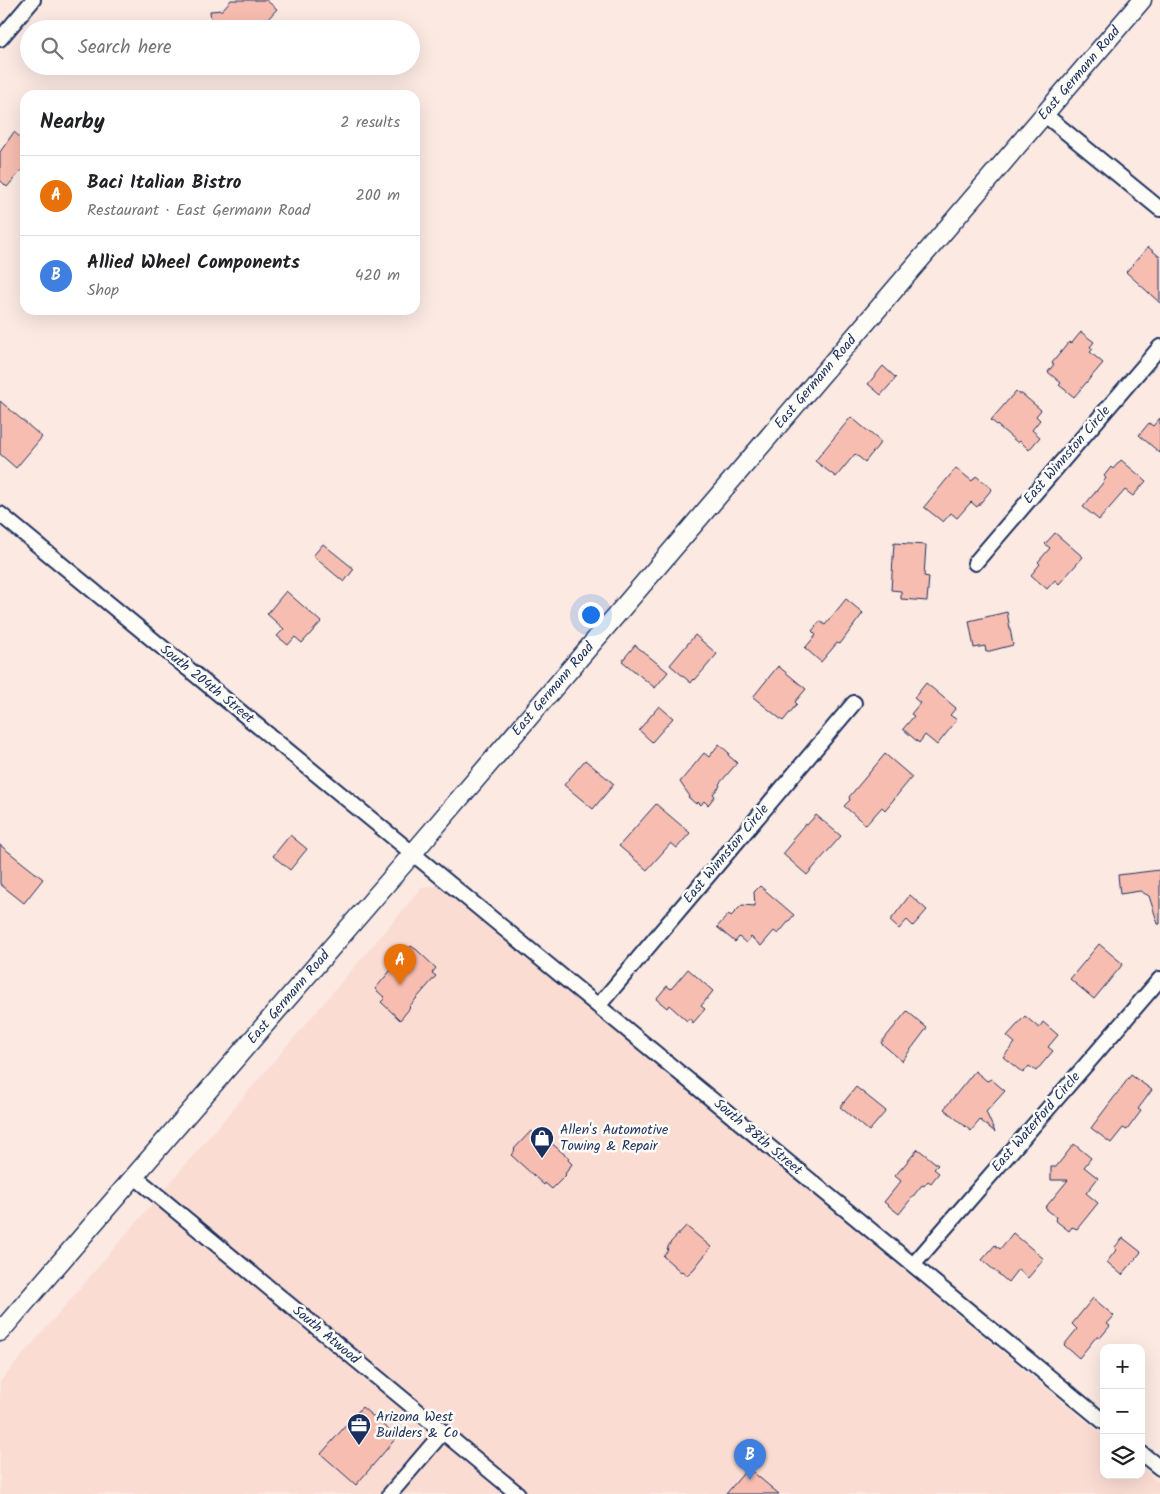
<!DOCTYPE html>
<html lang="en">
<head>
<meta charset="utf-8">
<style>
  body { margin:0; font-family:Kalam,sans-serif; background:#f6f6f6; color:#202124 }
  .controls { position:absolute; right:15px; bottom:15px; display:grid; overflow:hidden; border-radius:10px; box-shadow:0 5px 20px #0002 }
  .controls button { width:45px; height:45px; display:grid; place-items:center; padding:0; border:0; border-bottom:1px solid #e0e0e0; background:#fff; color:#202124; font:25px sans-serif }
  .you { position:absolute; left:590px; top:614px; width:18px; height:18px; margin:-12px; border:4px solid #fff; border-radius:50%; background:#1a73e8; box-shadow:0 0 0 8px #1a73e833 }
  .badge { display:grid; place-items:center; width:32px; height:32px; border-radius:50%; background:#1a73e8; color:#fff; font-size:16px; font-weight:700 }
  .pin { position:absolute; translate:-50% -41px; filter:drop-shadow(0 1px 2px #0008) }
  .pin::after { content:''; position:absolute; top:26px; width:18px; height:15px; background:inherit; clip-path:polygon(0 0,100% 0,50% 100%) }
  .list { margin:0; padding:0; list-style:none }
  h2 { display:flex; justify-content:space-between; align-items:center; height:65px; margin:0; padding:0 20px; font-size:21px }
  h2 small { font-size:16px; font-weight:400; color:#757577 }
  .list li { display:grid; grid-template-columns:32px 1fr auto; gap:15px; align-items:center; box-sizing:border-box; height:80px; padding:0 20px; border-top:1px solid #e0e0e0 }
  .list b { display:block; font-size:19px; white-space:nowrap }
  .list p { margin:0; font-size:16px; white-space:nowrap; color:#757577 }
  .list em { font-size:16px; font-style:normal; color:#757577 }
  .icon { flex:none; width:28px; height:28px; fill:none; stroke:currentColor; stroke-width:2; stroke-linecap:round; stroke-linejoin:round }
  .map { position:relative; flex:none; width:1160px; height:1494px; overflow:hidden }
  .search { position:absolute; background:#fff; box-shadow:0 5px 20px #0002; left:20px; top:20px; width:400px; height:55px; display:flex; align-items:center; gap:12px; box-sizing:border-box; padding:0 18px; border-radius:28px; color:#757577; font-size:19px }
  .panel { position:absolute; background:#fff; box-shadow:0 5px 20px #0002; left:20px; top:90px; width:400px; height:225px; border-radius:15px }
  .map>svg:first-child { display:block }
  .built { fill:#fadcd3 }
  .building { fill:#f7bdb1; stroke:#1b2f5e }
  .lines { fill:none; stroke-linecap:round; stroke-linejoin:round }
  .minor-casing { stroke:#1b2f5e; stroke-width:18 }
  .tertiary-casing { stroke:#1b2f5e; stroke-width:21 }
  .minor { stroke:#fdfcf7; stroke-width:14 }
  .tertiary { stroke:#fdfcf7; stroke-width:18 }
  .labels { text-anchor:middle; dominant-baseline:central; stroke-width:5; stroke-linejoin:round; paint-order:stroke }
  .street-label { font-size:14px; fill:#1b2f5e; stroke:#fdfcf7 }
  .poi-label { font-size:14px; fill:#1b2f5e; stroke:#fdfcf7; text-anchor:start }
</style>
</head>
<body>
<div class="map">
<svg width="1160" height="1494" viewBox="0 0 1160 1494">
  <rect width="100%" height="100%" fill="#fbe9e2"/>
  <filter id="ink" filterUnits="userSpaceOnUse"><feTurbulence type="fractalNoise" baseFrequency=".02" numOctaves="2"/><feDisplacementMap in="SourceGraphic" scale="10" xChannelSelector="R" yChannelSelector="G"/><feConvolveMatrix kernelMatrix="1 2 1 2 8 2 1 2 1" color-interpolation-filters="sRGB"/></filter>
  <g filter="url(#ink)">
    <!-- built -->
    <path class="built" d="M428,886H437L447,891L1104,1436V1475H1141V1467L1160,1483V1494H0V1382L421,889Z"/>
    <!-- building -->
    <path class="building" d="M231,0H266L277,9L259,29H212L210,11L222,10Z
      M14,132L25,142V166L7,187L0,180V152Z
      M1148,247L1160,257V303L1126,272Z
      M1081,332L1094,342L1090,347L1093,349L1090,352L1103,363L1074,397L1059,385L1061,383L1048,372L1054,364L1052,363L1069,342L1071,344Z
      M883,366L896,378L881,395L868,384Z
      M1016,391L1019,394H1022L1041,410L1036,416L1040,420L1032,430L1040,437L1029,450L1020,441L1018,443L991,420Z
      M0,401L42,437L16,468L0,454Z
      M851,417L881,442L865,462L855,454L836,477L815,461Z
      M1160,418V453L1139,435L1149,423L1153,426Z
      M1121,460L1146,481L1133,496L1125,490L1099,520L1083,507L1102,484L1106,478L1104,476L1111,467L1113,469Z
      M956,468L972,481L976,476L992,489L977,507L971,502L957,518L951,513L943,522L924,507Z
      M1055,533L1083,557L1059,584L1055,580L1047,589L1031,575L1040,564L1038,562L1050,548L1045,544Z
      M894,543L926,545L924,576L929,577L927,601L901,599V591L891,590Z
      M323,544L354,569L344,582L313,556Z
      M286,591L321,622L302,643L295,637L288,645L277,636L284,629L267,614Z
      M846,599L863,613L840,644L837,643L821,662L805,648L816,635L812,631L820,621L825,625Z
      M1007,612L1013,645L986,652L985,646L974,648L969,621Z
      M695,635L717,654L695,680L694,679L691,683L670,665Z
      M635,645L668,672L655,688L622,661Z
      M778,666L806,689L795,702L797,704L783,721L753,697Z
      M926,683L956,708L950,715L957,720L937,745L925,735L919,743L903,729L914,716L911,714L920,703L914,698Z
      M659,706L673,718L652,742L639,730Z
      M719,744L729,753L728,755L737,763L719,784L720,786L713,794L715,796L708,805L704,801L701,805L698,802L696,804L688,797L689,795L680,782L704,753L709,757Z
      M885,754L912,777L885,810L882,807L866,825L844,806L850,800L849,797Z
      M585,760L614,784L593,809L564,785Z
      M656,804L690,833L677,848L671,843L647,870L619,846Z
      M816,815L841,836L807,875L783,854L794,841L792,839L805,824L807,825Z
      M290,835L307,849L290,870L273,856Z
      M0,845L43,879L24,903L0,884Z
      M1160,870V924H1158L1149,896L1140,891L1120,894L1118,875Z
      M760,886L794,915L778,934L774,931L761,946L751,937L746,943L739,937L735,942L717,927L729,914L731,916L742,905L755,906L754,892Z
      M910,895L927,910L913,926L907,920L899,929L890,921Z
      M1099,944L1123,964L1094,999L1070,979Z
      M411,946L417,950L436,968L432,973L436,976L409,1007L410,1008L400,1020L381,1002L385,998L375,989Z
      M688,969L713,991L701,1006L705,1009L693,1023L689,1018L687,1021L669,1005L667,1008L656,999L667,986L671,989Z
      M907,1011L927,1028L902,1061L881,1043Z
      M1025,1016L1039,1028L1043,1022L1058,1035L1048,1047L1053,1051L1036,1071L1029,1066L1023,1073L1003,1057L1015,1043L1007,1036Z
      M975,1071L987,1081L991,1079L1005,1091L986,1112L995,1132L980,1120L971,1131L944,1109Z
      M1131,1075L1152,1090L1138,1109L1141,1111L1127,1130L1123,1128L1111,1143L1091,1128Z
      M856,1087L886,1111L869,1131L840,1107Z
      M531,1131L536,1134L538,1132L569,1158L568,1160L572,1164L565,1174L566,1175L552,1189L545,1183L544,1185L511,1155L515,1150L514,1149Z
      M1074,1144L1091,1158L1084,1167L1098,1178L1086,1193L1098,1203L1077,1229L1072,1227L1069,1231L1055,1220L1056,1217L1045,1208L1068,1180H1051V1167H1056Z
      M918,1149L938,1165L934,1169L939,1173L931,1183L928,1181L924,1186L922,1185L899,1214L884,1202L901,1181L895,1176Z
      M686,1226L711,1247L693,1270L687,1275L682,1271L681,1272L663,1256L668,1250L667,1249L670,1243Z
      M1013,1233L1044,1259L1028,1278L1018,1269L1008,1282L982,1260L995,1245L1000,1249Z
      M1123,1238L1141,1252L1122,1275L1107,1262L1116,1250L1114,1248Z
      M1093,1298L1114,1316L1107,1324L1110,1326L1100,1338L1097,1336L1079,1358L1064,1345L1077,1329L1072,1324Z
      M362,1407L397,1437L356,1485L321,1454Z
      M748,1468L779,1494H726Z"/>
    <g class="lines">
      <!-- minor casing -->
      <g class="minor-casing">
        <path id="minor" d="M0,39L33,0
          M1044,114L1160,209
          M0,514L1104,1422
          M975,563L1160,347
          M599,1005L854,703
          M134,1176L518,1494
          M913,1265L1160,979
          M1141,1453L1160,1468
          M390,1494L443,1432"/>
      </g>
      <!-- tertiary casing -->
      <g class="tertiary-casing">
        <g id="tertiary">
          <path id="s1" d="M0,1332L413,853L1142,0"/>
        </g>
      </g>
      <!-- minor -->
      <use href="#minor" class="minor"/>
      <!-- tertiary -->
      <use href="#tertiary" class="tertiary"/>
    </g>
  </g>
  <!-- icons -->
  <defs>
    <g id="shop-pin" transform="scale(1.25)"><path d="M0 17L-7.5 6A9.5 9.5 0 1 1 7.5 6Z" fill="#1b2f5e" stroke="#fdfcf7"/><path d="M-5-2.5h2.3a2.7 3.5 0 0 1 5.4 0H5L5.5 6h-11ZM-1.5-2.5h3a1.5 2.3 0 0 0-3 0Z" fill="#fff"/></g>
    <g id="office-pin" transform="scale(1.25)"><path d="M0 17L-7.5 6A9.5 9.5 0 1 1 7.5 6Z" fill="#1b2f5e" stroke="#fdfcf7"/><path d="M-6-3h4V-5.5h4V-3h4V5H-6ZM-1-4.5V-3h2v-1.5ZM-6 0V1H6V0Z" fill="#fff"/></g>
  </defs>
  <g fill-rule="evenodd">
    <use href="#shop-pin" x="542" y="1138"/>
    <use href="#office-pin" x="359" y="1425"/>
  </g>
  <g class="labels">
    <!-- street labels -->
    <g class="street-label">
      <text stroke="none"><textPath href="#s1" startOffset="1658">East Germann Road</textPath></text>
      <text stroke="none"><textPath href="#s1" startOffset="1252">East Germann Road</textPath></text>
      <text transform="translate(1067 455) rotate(-49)">East Winnston Circle</text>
      <text transform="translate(207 684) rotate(39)">South 204th Street</text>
      <text stroke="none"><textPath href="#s1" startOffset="848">East Germann Road</textPath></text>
      <text transform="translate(726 854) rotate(-50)">East Winnston Circle</text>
      <text stroke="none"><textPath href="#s1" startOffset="442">East Germann Road</textPath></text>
      <text transform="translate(1036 1122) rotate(-49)">East Waterford Circle</text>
      <text transform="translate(758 1137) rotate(40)">South 88th Street</text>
      <text transform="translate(326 1335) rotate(40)">South Atwood</text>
    </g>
    <!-- poi labels -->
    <g class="poi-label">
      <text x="560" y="1130">Allen's Automotive<tspan x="560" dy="16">Towing &amp; Repair</tspan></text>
      <text x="376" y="1417">Arizona West<tspan x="376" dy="16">Builders &amp; Co</tspan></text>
    </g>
  </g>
</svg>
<div class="controls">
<button>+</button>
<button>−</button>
<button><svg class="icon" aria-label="layers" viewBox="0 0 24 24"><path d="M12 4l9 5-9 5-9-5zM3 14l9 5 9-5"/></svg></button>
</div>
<div class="you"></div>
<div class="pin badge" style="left:400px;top:985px;background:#e8710a">A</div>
<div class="pin badge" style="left:750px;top:1480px;background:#3f7fe0">B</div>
<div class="search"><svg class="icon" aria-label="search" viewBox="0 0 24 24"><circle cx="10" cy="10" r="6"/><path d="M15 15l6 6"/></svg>Search here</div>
<section class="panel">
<h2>Nearby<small>2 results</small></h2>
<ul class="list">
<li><span class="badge" style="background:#e8710a">A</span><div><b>Baci Italian Bistro</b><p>Restaurant · East Germann Road</p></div><em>200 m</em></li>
<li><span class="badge" style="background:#3f7fe0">B</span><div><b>Allied Wheel Components</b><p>Shop</p></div><em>420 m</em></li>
</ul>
</section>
</div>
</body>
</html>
